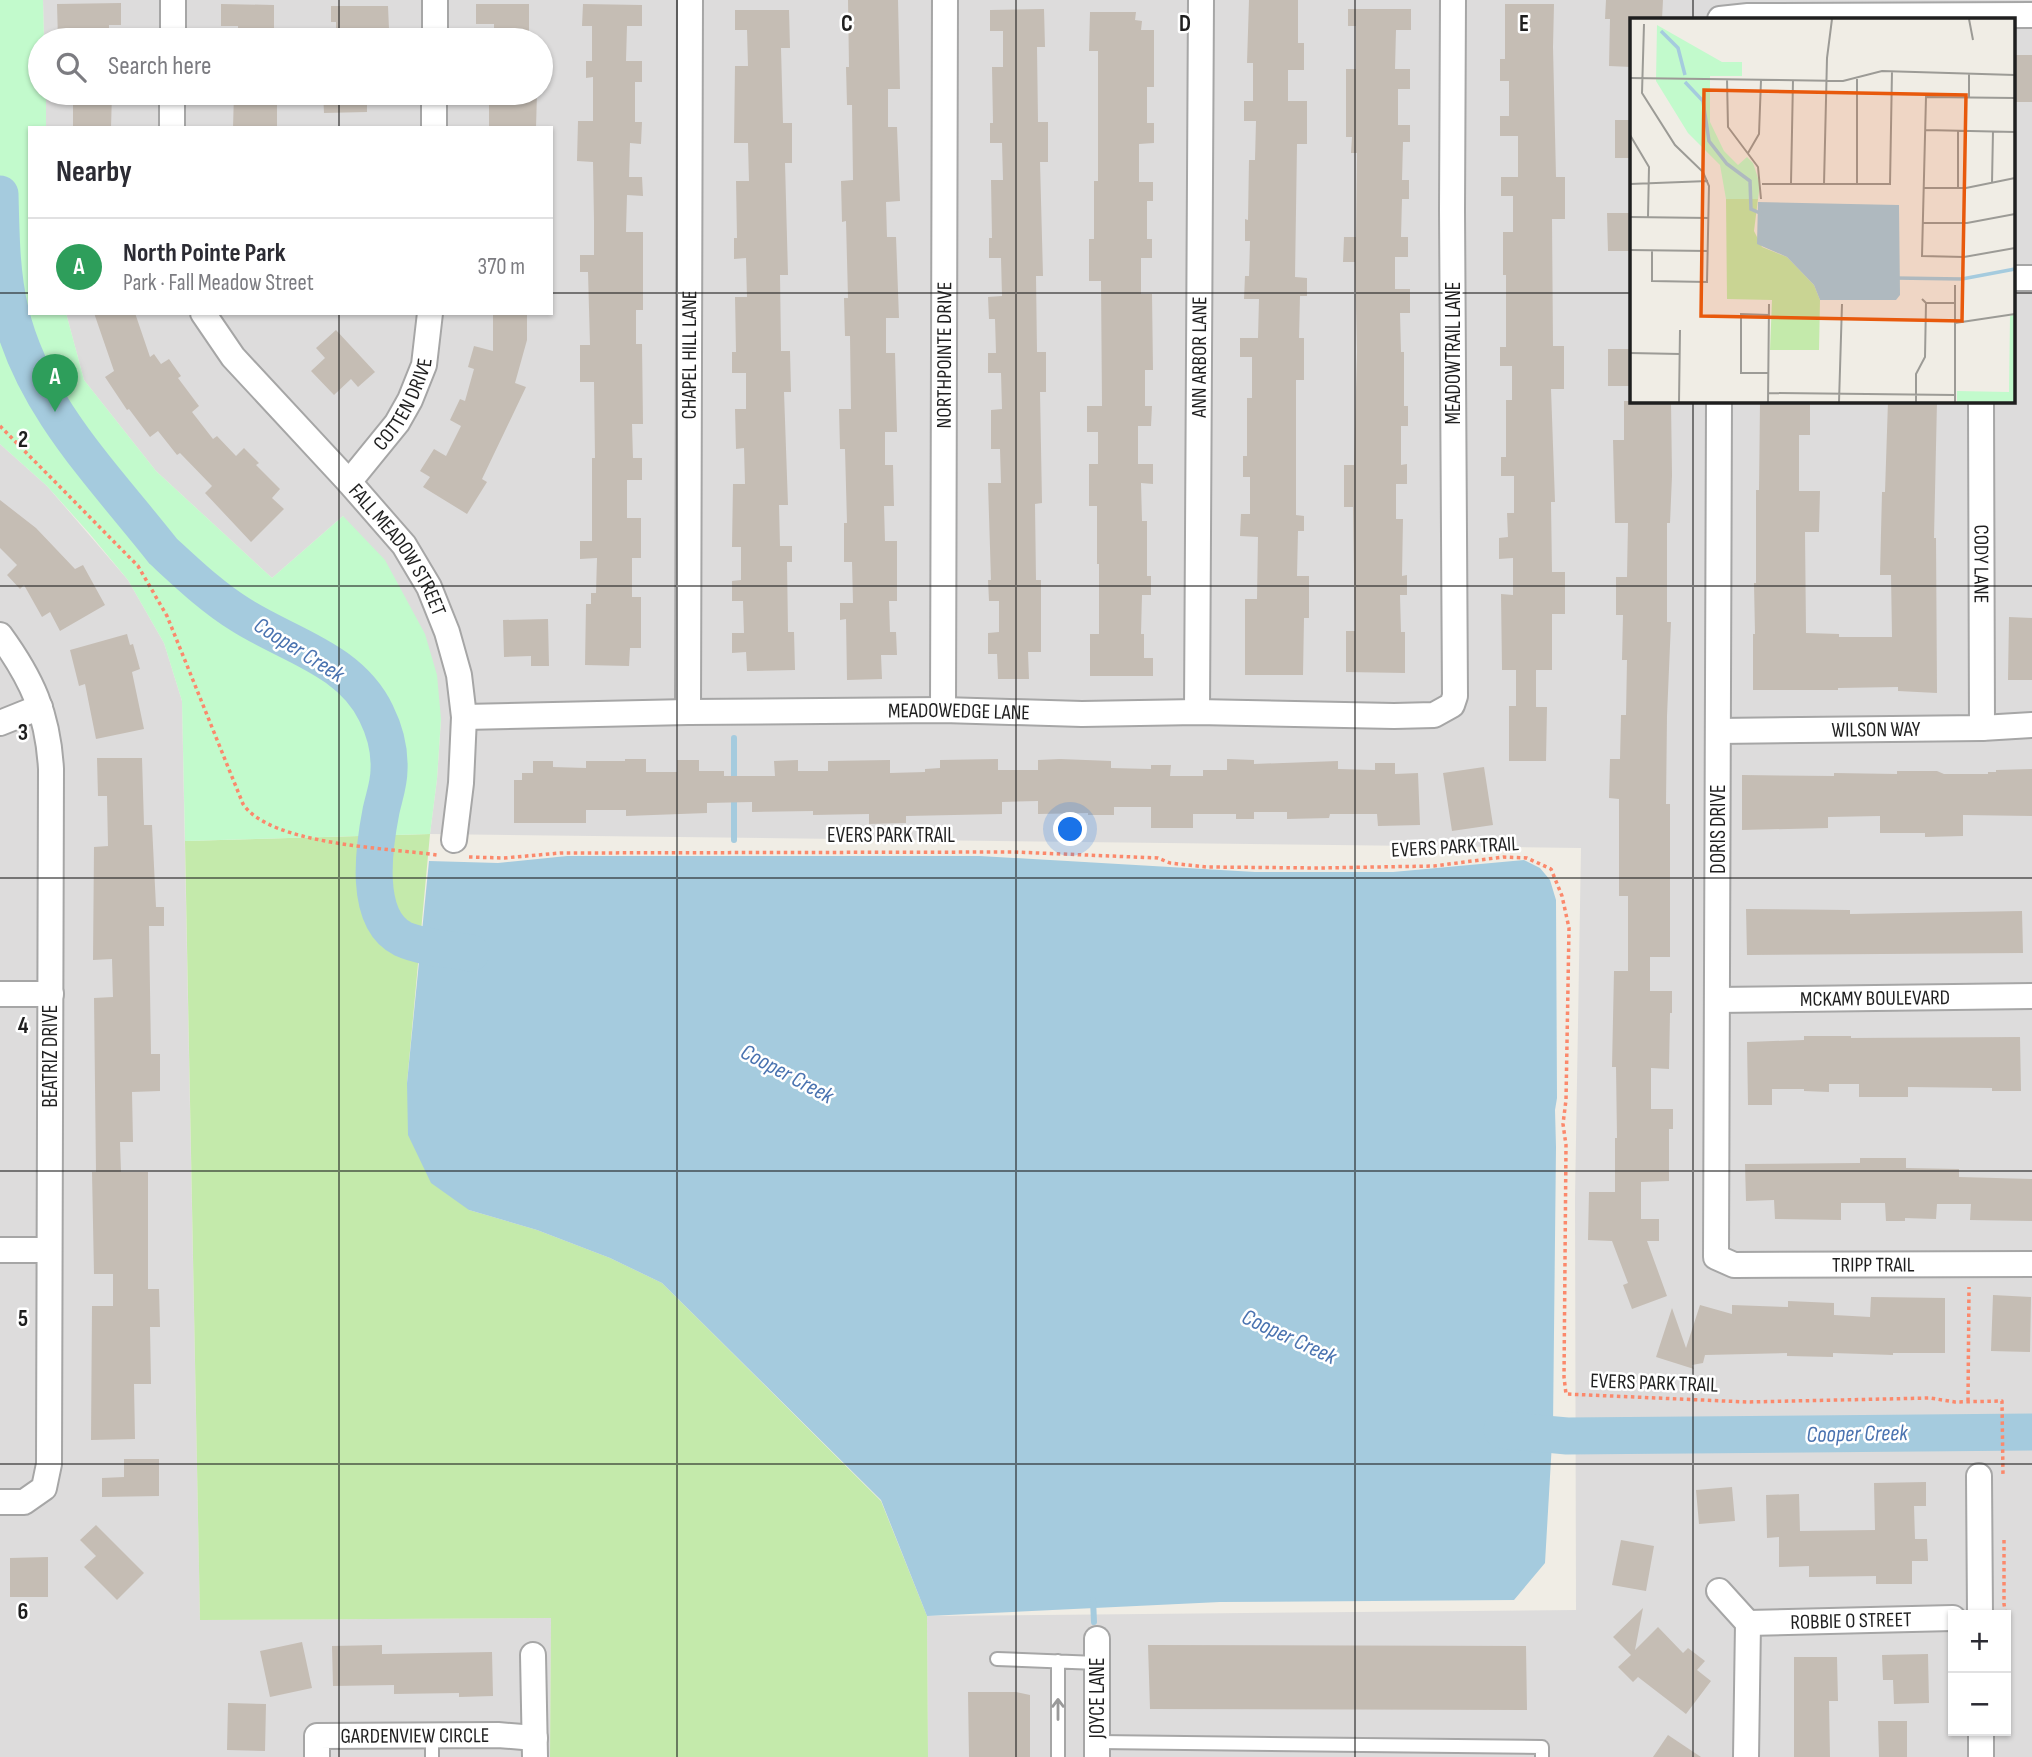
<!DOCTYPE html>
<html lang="en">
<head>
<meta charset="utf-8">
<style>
  body { margin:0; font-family:"Sofia Sans Condensed",sans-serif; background:#f7f7f7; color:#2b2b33 }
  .controls { position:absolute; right:21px; bottom:21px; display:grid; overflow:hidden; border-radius:0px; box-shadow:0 2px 5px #0004 }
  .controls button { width:63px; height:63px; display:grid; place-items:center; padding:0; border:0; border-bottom:2px solid #e1e1e2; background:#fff; color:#2b2b33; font:35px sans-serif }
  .you { position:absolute; left:1071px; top:830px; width:24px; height:24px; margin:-18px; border:5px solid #fff; border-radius:50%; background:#1a73e8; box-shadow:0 0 0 10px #1a73e833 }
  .badge { display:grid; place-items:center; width:46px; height:46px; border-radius:50%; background:#d93025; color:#fff; font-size:23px; font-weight:700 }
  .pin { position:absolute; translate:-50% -58px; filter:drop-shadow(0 2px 4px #0008) }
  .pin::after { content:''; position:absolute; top:37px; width:24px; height:21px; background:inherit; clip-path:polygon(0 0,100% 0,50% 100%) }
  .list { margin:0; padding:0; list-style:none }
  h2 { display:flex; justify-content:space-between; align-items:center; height:91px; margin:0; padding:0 28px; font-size:30px }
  h2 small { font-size:23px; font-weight:400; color:#7c7c81 }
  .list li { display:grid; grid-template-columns:46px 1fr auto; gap:21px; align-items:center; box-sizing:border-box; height:98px; padding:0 28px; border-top:2px solid #e1e1e2 }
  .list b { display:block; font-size:26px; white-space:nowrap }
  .list p { margin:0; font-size:23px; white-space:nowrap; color:#7c7c81 }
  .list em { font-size:23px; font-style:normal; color:#7c7c81 }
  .icon { flex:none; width:38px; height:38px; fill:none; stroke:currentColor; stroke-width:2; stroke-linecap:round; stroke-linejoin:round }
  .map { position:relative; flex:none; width:2032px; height:1757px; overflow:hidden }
  .search { position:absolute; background:#fff; box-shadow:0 2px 5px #0004; left:28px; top:28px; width:525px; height:77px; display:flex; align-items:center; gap:18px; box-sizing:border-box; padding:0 24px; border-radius:38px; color:#7c7c81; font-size:26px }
  .panel { position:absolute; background:#fff; box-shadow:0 2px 5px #0004; left:28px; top:126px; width:525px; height:189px; border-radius:0px }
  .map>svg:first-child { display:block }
  .residential { fill:#dddcdc; fill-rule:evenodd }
  .grass { fill:#c4eaab }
  .park { fill:#c2facc }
  .water { fill:#a5cbde }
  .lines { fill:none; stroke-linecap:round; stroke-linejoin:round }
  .stream { stroke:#a5cbde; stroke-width:6 }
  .river { stroke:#a5cbde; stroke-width:37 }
  .building { fill:#c5bdb4 }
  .lane-casing { stroke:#a6a6a6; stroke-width:16 }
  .street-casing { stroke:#a6a6a6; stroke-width:28 }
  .path { stroke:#fb896c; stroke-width:3.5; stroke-dasharray:3.5 3.5; stroke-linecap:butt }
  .lane { stroke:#fff; stroke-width:12 }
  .street { stroke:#fff; stroke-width:24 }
  .oneway { stroke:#9a9a9a }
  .grid { fill:none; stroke:#1f1f1f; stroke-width:2; stroke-opacity:0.55 }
  .labels { text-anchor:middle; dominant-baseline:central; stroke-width:5; stroke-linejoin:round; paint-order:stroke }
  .street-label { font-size:21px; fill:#1f1f1f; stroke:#fff }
  .water-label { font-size:23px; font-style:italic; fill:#4a73b0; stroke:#fff }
  .inset-river { fill:none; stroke:#a5cbde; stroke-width:3.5 }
  .inset-road { fill:none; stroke:#9c9b96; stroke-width:2 }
  .view { fill:#e8590c; fill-opacity:0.15; stroke:#e8590c; stroke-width:3.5 }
  .inset-edge { fill:none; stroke:#1f1f1f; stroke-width:3.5 }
  .grid-label { font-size:23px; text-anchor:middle; font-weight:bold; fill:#1f1f1f; stroke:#fff; stroke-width:5; stroke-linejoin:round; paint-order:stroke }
</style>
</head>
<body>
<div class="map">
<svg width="2032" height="1757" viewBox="0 0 2032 1757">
  <rect width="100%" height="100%" fill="#f0ede5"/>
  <!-- residential -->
  <path class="residential" d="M43,0H2032V1757H928L927,1616L1576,1610L1575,1198L1581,848L430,834L437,779L441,719L343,516L272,578L156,471L84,380L66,313H551V128H46V93H541V40H44ZM1631,19H2013V401H1631ZM1953,1615H2006V1731H1953Z
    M0,444L47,486L128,580L164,643L182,701L200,1620L551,1618L550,1757H0Z"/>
  <!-- grass -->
  <path class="grass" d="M430,834L407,1083L469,1210L537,1230L610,1258L662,1283L881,1501L927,1616L928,1757H550L551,1618L200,1620L185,841Z"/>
  <!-- park -->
  <path class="park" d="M0,0H43L44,40H40V93H46V128H30V313H66L84,380L156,471L272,578L343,516L385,560L425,634L437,675L441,719L437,779L430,834L185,841L182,701L164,643L128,580L89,533L47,486L0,444Z"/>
  <!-- water -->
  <path class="water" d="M567,856H980L1255,872H1393L1524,860L1540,868L1550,880L1556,900L1557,1098L1555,1110L1556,1147L1553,1425L1545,1563L1514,1600L1220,1602L927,1616L881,1500L662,1283L610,1258L537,1230L469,1210L431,1183L408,1135L407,1083L429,861L498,863Z"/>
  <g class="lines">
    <!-- stream -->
    <path class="stream" d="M734,781V738
      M734,840V796
      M1093,1600L1094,1622"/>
    <!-- river -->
    <path class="river" d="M0,194C1,232 1,272 10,310C32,405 104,476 163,551C188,574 212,597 241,615C288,645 350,659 376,713C385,731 390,750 389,770C389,784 384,797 381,811C374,847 363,919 403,939C423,948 449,949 471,953
      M1502,1430L1567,1436L2032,1432"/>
  </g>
  <!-- building -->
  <path class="building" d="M848,0H898L900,89H888V127H897L900,201L886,202L887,237H896L899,318H886V353H895L897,432H885V465H893L894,506H884L885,541H897V601H889L890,632H896L897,655H881L882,679L847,680L846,619L840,620V603H853L852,562H844V523H847L845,449H840L839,409H851L850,336H845L844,298H848L846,221L842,222L841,181L853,180L852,105H847L846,67H849Z
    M1249,0H1298V43H1304V70H1288V101H1307V144H1297L1295,277L1307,278V296H1300L1299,338H1304V380H1296V515L1304,516V531H1298L1297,576H1309V618H1304L1303,675H1245V599H1257L1258,537L1240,536L1241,514H1250V477H1243V456H1247V398H1252V357H1240V338H1258L1259,299H1244L1245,276H1249L1250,241H1245V219L1248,220L1249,160H1255L1256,121H1244V101H1253V63H1247Z
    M1606,0H1663L1662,19H1631V67L1609,66L1610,19H1605Z
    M121,3V25H109V40H58L57,4Z
    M221,4L274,5V40H238V26H221Z
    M476,4H529V40H494V24H476Z
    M583,4L642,5V26H627L626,61H642V82H635V122H642L641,144L630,143L629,177H642L643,196L627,195L626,232H643V310H636V344H642L643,424H632L633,458H642V480H627V518H641V558H632V597H641V648H630L629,666L585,665L586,604H591V593H596L597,558L580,559V541H592V458H595L594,382H580V345H590L588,272H580V255H594V221L593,162L577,161L578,121H593V77L586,78V61H592V26H582Z
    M1505,4H1554L1553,47L1556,177H1565V219H1552L1553,346H1564V389H1551L1555,502H1551L1552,572H1565V614H1552V670H1536V707H1547L1546,761H1509V706H1516V670H1502L1501,594L1513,595V558L1499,559V538L1508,537L1507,513H1514V476H1501V457H1506V400H1512V366H1500V347H1506V275H1503V232H1513V196H1501V177H1518V136H1500V116H1509V81H1500V59H1505Z
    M331,6H388L389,29H376V40H336V22H331Z
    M1044,9L1045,47H1037L1038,122H1048V162H1040L1043,276H1036L1037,352H1046V392H1040L1042,503L1035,504L1036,580H1041V652H1028L1029,679H998L997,654H988V633L999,632V601H989L988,580H991L988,483H1001L1000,449H991V410L1002,409L1001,373H988V353H996L995,319H989L988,297L1002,296L1001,258H989V238H992L991,180H1003L1002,143H990V123H993L992,67H1003V31H990V10Z
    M1348,9H1411V30H1396L1395,69H1410V89H1398V125H1410V142H1403L1402,180H1409V199H1402L1401,237H1408V257H1395V289H1410V313H1400L1401,352H1404V406H1408V426H1401V465L1407,464V484H1396V519H1403L1402,576L1407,575V595H1400L1401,632H1405V673L1346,672V631H1355L1353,507H1344V465H1354L1357,352L1355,262H1343L1344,237H1356L1357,153H1351L1352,137H1346V69H1356V26H1348Z
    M735,10H789L790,48H781L783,123H792V163H785L788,275H780L781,351H790L791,392H784L788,505H779L780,546H792V562H787L788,632H794L795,670L747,671L746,652L732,653V633H744L743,601H732V581L741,580V547H732L733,484H745L744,448L736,449L735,409H746V373H732V352H736L735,297H747L746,258L734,259V238H737L736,181H749L748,143H734L735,66H748L747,30H735Z
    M1090,12H1136L1135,20L1142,21L1141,30H1154V87H1147V123H1154V143L1139,144V182H1153V201H1147V239H1152V258H1141V294H1152L1153,370H1145V406H1152L1151,426H1138V464H1153V484L1141,483L1142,521H1147V576H1151V595H1142L1141,634H1144V658H1153V676H1090V634H1099V564H1097V506H1089V464H1098V432H1087V406H1102L1101,281H1089V239H1094V181H1098V51H1089Z
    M2013,55H2032V102H2013Z
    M73,93H112L111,128H73Z
    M234,93H277V128H233Z
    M323,93H367V112L324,113Z
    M489,93H537L536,128H489Z
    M1615,120H1631V158H1615Z
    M1607,213H1631V251H1608Z
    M94,313H135L150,357L154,354L161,364L169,359L181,376L178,378L199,406L192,412L213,439L217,436L236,456L244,448L259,463L256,465L280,489L272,498L284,509L251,542L205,493L212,486L180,453L177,455L158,431L150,437L129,409L127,410L105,377L114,371Z
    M493,313H527V340L515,383L526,387L482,479L487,482L467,514L423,487L430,477L420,471L434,449L446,456L461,426L450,420L460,399L465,401L474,369L468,367L474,346L493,351Z
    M336,330L375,372L358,387L351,379L334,395L311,371L325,358L316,348Z
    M1608,349H1631V386H1608Z
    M1624,401H1671L1672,476L1670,523H1667V622H1671L1667,716L1666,804H1670V957H1650V991H1672V1013H1670L1669,1069L1651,1068V1109H1673V1129H1669V1181L1641,1182V1219H1659V1241H1647L1667,1296L1632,1309L1623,1285L1628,1283L1612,1241L1588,1240L1589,1192H1615V1138H1617L1616,1067H1612L1614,971H1628V896H1619V799L1609,798L1610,759H1620L1621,715H1626L1627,660H1622L1623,615H1616V577H1627L1628,523H1615L1613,440H1624Z
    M1760,401H1810V435H1799V491H1820L1819,532H1805L1806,633L1839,634V637H1892L1891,575H1880L1882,492H1885L1888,401H1937L1934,538H1936L1937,693L1898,691V687L1838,688V690H1753V634H1755L1754,583H1756V490H1759Z
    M0,500L36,528L75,569L83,565L105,605L60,631L50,612L42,617L24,585L20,589L7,575L17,565L0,548Z
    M2009,617L2032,618V680H2008Z
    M548,619L549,666H531V656L504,657L503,620Z
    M127,634L130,645L133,644L140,669L132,672L144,729L96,739L85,684L79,686L70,650Z
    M97,758H142L144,825H152L156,907H164V926H149L151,1054H160V1091L132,1092L133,1142H120L121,1172H148V1289H159L160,1327H150L151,1384H134L135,1439L91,1440L92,1306H113V1274H94L92,1172H96L94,998L113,997L112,959L93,960L94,847L108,846L107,796H98Z
    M625,759H646V772H677V760H699V771H724V776H775L774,761L798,760V771H828V761L890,760V773L925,772V769L940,768V760L998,759V770H1038V760L1060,759L1111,761V768L1151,769V765H1171L1170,776H1203V770H1227V759L1254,760V764L1338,761V769L1375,770V763H1395V774L1418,773L1420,825L1378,826L1377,814H1330L1329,818L1287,819V812H1254V819H1236V814H1193V828H1151V807H1114V815H1088V813L1038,814V801L1002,802V814L906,816V823L869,824V814L813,815V811L752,812V802L707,803V813L626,816V810H586V823H514V780H522V773H533V761H553V767L586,768V761H625Z
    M1484,767L1493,825L1452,831L1443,773Z
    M2032,769V816L1963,815V836L1925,837V833H1880V816L1828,817V828L1742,830V775L1834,776V773L1897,774V771H1937L1944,774H1988V772H1996V770Z
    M1746,909L1850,910V914L2022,911L2023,953L1747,955Z
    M1804,1036H1851V1038L2020,1037L2021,1091H1992V1088L1908,1087V1097H1859V1084H1829V1092L1804,1091V1089H1772V1105H1748L1747,1042L1804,1040Z
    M1860,1158H1906V1168L1959,1169V1177L2032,1179V1221L1970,1220L1971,1204H1937L1936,1219L1905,1218V1221H1886L1885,1203H1841V1220L1775,1219L1774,1200L1746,1201L1745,1164L1860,1163Z
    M1993,1295L2031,1297L2030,1352L1991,1351Z
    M1871,1297L1945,1298V1353H1893V1355L1833,1353V1357L1787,1356V1353L1705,1355L1703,1363L1692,1365L1694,1369L1656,1357L1672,1308L1686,1348L1700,1305L1732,1314V1305L1788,1307V1301L1834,1303V1315L1870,1317Z
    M124,1459H159V1496L102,1497V1478L124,1477Z
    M1926,1482V1506H1914L1915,1539H1927L1928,1561H1912V1584H1876V1576L1809,1577V1566L1779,1567V1537L1767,1538L1766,1495L1799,1494L1800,1531L1875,1530L1874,1483Z
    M1732,1487L1735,1521L1699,1524L1696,1490Z
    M96,1525L144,1573L117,1600L84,1567L96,1556L80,1540Z
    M1621,1540L1654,1546L1646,1591L1612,1585Z
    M48,1557V1597H10V1558Z
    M1643,1608L1635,1650L1658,1627L1683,1653L1688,1648L1705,1661L1697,1670L1711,1681L1686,1714L1638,1677L1633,1682L1618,1667L1631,1655L1613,1637Z
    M302,1642L312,1688L270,1697L260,1651Z
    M382,1645V1654L492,1652L493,1696L459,1697V1693L394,1694V1685L333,1686L332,1646Z
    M1148,1645L1526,1646L1527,1710L1150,1709Z
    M1928,1654L1929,1703L1894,1704L1893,1680H1883L1882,1655Z
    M1794,1657H1837L1838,1701H1829L1830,1757H1794Z
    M968,1692H1016L1030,1695V1757H969Z
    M228,1703L266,1704L265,1751L227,1750Z
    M1878,1721H1907V1757H1879Z
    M1668,1735L1701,1757H1653Z"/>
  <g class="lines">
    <!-- lane casing -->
    <g class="lane-casing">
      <path id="lane" d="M997,1659L1097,1663
        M432,1736V1757
        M1098,1742L1542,1747V1757
        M1058,1757V1661"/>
    </g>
    <!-- street casing -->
    <g class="street-casing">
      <g id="street">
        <path d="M1720,19L1748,16L2032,15"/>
        <path d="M173,40V0"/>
        <path d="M435,40V0"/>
        <path d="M172,128V93"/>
        <path d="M434,128V93"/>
        <path d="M2013,278H2032"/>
        <path id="s1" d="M203,313L233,357L349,482L404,545L429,587L447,632L459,675L464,717L461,783L454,840"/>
        <path id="s2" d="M1719,401L1716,1257L1734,1265L2032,1264"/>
        <path id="s3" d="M1981,401L1982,728"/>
        <path id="s4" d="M349,482L397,423L410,400L424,365L430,313"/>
        <path d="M0,635C32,679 48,714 51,769L49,1464L44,1488L24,1502H0"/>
        <path id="s5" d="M943,710L945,0"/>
        <path id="s6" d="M688,712L690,0"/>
        <path id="s7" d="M1197,712L1201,0"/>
        <path id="s8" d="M464,717L688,712L943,710L1082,714L1197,712L1394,716L1434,715L1452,705L1455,696L1452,210L1453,0"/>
        <path d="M0,723L40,707"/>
        <path id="s9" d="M1718,731L1982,728L2032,725"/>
        <path d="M0,994H51"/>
        <path id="s10" d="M1717,1000L2032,996"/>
        <path d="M0,1250H49"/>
        <path d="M1979,1476L1980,1615"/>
        <path d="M1719,1591L1748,1623L1746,1757"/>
        <path id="s11" d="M1748,1623L1953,1618"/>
        <path d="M1097,1639V1757"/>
        <path d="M533,1655L535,1757"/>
        <path d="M1981,1731V1757"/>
        <path id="s12" d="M317,1757V1736L498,1735L535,1738"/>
      </g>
    </g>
    <!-- path -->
    <path class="path" d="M0,426L138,566L167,616L243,804C270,845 389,848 437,855
      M469,857L504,858L560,853L1014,852L1158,858L1170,863L1206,867L1320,868L1434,866L1503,857L1527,858L1551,869L1562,896L1569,928L1566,1100L1563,1124L1566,1145L1564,1377L1566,1394L1747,1402L1930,1398L1955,1402L2002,1401L2003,1476
      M1968,1401L1969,1287
      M2004,1540V1604L2009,1634L2006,1660"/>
    <!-- lane -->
    <use href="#lane" class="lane"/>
    <!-- street -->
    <use href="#street" class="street"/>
  </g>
  <!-- one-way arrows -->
  <defs><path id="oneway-shaft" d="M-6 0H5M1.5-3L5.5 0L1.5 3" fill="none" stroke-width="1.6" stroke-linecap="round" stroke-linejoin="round" transform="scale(1.75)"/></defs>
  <use class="oneway" href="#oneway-shaft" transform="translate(1058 1709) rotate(-90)"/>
  <!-- grid -->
  <path class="grid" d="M339,0V40M677,0V1757M1016,0V1757M1355,0V1757M1693,0V19M339,93V128M0,293H30M551,293H1631M2013,293H2032M339,313V1757M1693,401V1757M0,586H2032M0,878H2032M0,1171H2032M0,1464H2032"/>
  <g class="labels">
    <!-- street labels -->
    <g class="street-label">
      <text transform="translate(1453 353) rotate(-90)">MEADOWTRAIL LANE</text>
      <text stroke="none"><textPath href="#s5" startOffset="355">NORTHPOINTE DRIVE</textPath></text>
      <text stroke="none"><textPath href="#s6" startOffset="357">CHAPEL HILL LANE</textPath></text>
      <text stroke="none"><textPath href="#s7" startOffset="355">ANN ARBOR LANE</textPath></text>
      <text stroke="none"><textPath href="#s4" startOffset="96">COTTEN DRIVE</textPath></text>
      <text stroke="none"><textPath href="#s1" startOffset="308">FALL MEADOW STREET</textPath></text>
      <text stroke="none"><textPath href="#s3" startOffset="163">CODY LANE</textPath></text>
      <text stroke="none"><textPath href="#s8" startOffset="495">MEADOWEDGE LANE</textPath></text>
      <text stroke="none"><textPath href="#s9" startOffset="158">WILSON WAY</textPath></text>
      <text transform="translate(1718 829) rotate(-90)">DORIS DRIVE</text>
      <text x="891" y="835">EVERS PARK TRAIL</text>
      <text transform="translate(1455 847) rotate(-3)">EVERS PARK TRAIL</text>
      <text stroke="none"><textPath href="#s10" startOffset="158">MCKAMY BOULEVARD</textPath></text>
      <text transform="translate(50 1056) rotate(-90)">BEATRIZ DRIVE</text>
      <text stroke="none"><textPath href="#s2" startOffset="1015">TRIPP TRAIL</textPath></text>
      <text transform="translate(1654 1383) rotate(2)">EVERS PARK TRAIL</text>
      <text stroke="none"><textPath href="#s11" startOffset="103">ROBBIE O STREET</textPath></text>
      <text transform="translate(1097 1698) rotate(-90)">JOYCE LANE</text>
      <text stroke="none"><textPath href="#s12" startOffset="119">GARDENVIEW CIRCLE</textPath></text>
    </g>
    <!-- water labels -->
    <g class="water-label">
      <text transform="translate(299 650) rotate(32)">Cooper Creek</text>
      <text transform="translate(787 1074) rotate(28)">Cooper Creek</text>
      <text transform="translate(1289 1337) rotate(25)">Cooper Creek</text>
      <text transform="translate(1857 1434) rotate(-1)">Cooper Creek</text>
    </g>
  </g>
  <!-- overview -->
  <g transform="translate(1630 18)">
    <rect width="385" height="385" fill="#f0ede5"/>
    <path d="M96,181H128L124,213L132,229L157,239L184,267L190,282L189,332H140L142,282L97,281Z" fill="#c4eaab"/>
    <path d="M27,7L92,44H112V58H80V104L94,133L108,147L117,139L123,145L130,166L128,181H96L90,147L58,115L26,63ZM385,296V384H327V373L379,374L380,298Z" fill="#c2facc"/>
    <path d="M128,184L269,187L270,277L266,282H190L184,267L157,239L127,226Z" fill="#a5cbde"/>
    <path class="inset-river" d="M31,13L48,30L55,57M55,64L73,83L79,123L97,146L120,163L121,191L132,196M265,260L332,261L385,251"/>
    <path class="inset-road" d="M339,1L343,22M14,6L12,75L45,127L73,154L79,168L77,264L22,263V232M339,56V79M0,60L213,63L252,53L385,57M97,61L98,109L128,149L131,181M227,61V167M385,80L296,79L292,238L334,239L385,230M295,112L385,114M0,117L19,149L18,199M118,135L129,116L131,62M161,165L163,62M362,165L363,113M0,166L78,163M132,166H260L262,53M194,166L197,40L202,1M294,170H336L385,160M328,170V113M0,199L79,200M293,205H337L385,196M0,232L78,233M296,285H325M325,305L385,296M0,335L50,336M138,355H111V296L139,297M138,375L325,377M49,384L50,312M138,384L139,286M209,384L212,286M286,384V356L295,339L296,285L292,281M325,384V267"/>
    <path class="view" d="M74,72L336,77L332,303L71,298Z"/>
    <rect width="385" height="385" class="inset-edge"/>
  </g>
  <g class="grid-label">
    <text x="847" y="31">C</text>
    <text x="1185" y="31">D</text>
    <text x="1524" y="31">E</text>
    <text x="23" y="447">2</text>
    <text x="23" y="740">3</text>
    <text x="23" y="1033">4</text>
    <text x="23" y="1326">5</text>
    <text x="23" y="1619">6</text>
  </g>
</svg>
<div class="controls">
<button>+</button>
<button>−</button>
</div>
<div class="you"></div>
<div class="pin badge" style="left:55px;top:412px;background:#2e9e5b">A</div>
<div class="search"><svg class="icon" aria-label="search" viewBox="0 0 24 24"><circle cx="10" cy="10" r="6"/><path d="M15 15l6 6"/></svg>Search here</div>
<section class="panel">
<h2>Nearby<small></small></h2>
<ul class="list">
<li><span class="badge" style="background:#2e9e5b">A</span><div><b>North Pointe Park</b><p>Park · Fall Meadow Street</p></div><em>370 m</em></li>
</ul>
</section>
</div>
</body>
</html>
